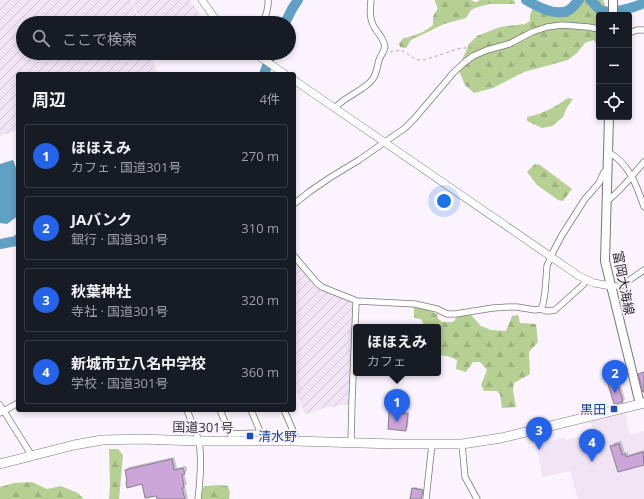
<!DOCTYPE html>
<html lang="ja">
<head>
<meta charset="utf-8">
<style>
  body { margin:0; font-family:"Open Sans","Noto Sans JP",sans-serif; background:#242831; color:#f1f3f6 }
  .controls { position:absolute; right:12px; top:12px; display:grid; overflow:hidden; border-radius:4px; box-shadow:0 2px 6px #0003 }
  .controls button { width:36px; height:36px; display:grid; place-items:center; padding:0; border:0; border-bottom:1px solid #363941; background:#171b24; color:#f1f3f6; font:20px sans-serif }
  .you { position:absolute; left:444px; top:201px; width:14px; height:14px; margin:-10px; border:3px solid #fff; border-radius:50%; background:#1a73e8; box-shadow:0 0 0 6px #1a73e833 }
  .badge { display:grid; place-items:center; width:26px; height:26px; border-radius:50%; background:#2563eb; color:#fff; font-size:13px; font-weight:700 }
  .pin { position:absolute; translate:-50% -33px; filter:drop-shadow(0 1px 2px #0008) }
  .pin::after { content:''; position:absolute; top:21px; width:14px; height:12px; background:inherit; clip-path:polygon(0 0,100% 0,50% 100%) }
  .popup { position:absolute; left:353px; top:324px; width:88px; height:52px; box-sizing:border-box; display:grid; place-content:center; border-radius:4px; background:#171b24; filter:drop-shadow(0 1px 3px #0005); font-size:13px; white-space:nowrap; color:#9ea1a6 }
  .popup b { font-size:15px; color:#f1f3f6 }
  .popup::after { content:''; position:absolute; left:50%; top:100%; margin-left:-8px; border:8px solid transparent; border-top-color:#171b24 }
  .list { margin:0; padding:0; list-style:none }
  h2 { display:flex; justify-content:space-between; align-items:center; height:52px; margin:0; padding:0 16px; font-size:17px }
  h2 small { font-size:13px; font-weight:400; color:#9ea1a6 }
  .list li { display:grid; grid-template-columns:26px 1fr auto; gap:12px; align-items:center; box-sizing:border-box; height:64px; margin:0 8px 8px; padding:0 8px; border:1px solid #363941; border-radius:4px }
  .list b { display:block; font-size:15px; white-space:nowrap }
  .list p { margin:0; font-size:13px; white-space:nowrap; color:#9ea1a6 }
  .list em { font-size:13px; font-style:normal; color:#9ea1a6 }
  .icon { flex:none; width:22px; height:22px; fill:none; stroke:currentColor; stroke-width:2; stroke-linecap:round; stroke-linejoin:round }
  .map { position:relative; flex:none; width:644px; height:499px; overflow:hidden }
  .search { position:absolute; background:#171b24; box-shadow:0 2px 6px #0003; left:16px; top:16px; width:280px; height:44px; display:flex; align-items:center; gap:10px; box-sizing:border-box; padding:0 14px; border-radius:22px; color:#9ea1a6; font-size:15px }
  .panel { position:absolute; background:#171b24; box-shadow:0 2px 6px #0003; left:16px; top:72px; width:280px; height:340px; border-radius:4px }
  .map>svg:first-child { display:block }
  .built { fill:#f1e5f5 }
  .industrial { fill:url(#industrial-furrows) }
  .forest { fill:url(#forest-firs) }
  .water { fill:#60a0c4 }
  .shadow { fill:#0003 }
  .lines { fill:none; stroke-linecap:round; stroke-linejoin:round }
  .river { stroke:#60a0c4; stroke-width:10 }
  .building { fill:#cca5d9; stroke:#867f88 }
  .minor-casing { stroke:#7c757e; stroke-width:7 }
  .tertiary-casing { stroke:#7c757e; stroke-width:8 }
  .secondary-casing { stroke:#7c757e; stroke-width:10 }
  .trunk-casing { stroke:#7c757e; stroke-width:10 }
  .path { stroke:#aea8af; stroke-width:1; stroke-dasharray:3 3; stroke-linecap:butt }
  .minor { stroke:#fff; stroke-width:5.5 }
  .tertiary { stroke:#fff; stroke-width:7 }
  .secondary { stroke:#fff; stroke-width:8 }
  .trunk { stroke:#fff; stroke-width:9 }
  .transit-dot { fill:#1a4fb4; stroke:#fbf3fd; stroke-width:1.5 }
  .labels { text-anchor:middle; dominant-baseline:central; stroke-width:3.5; stroke-linejoin:round; paint-order:stroke }
  .street-label { font-size:13px; fill:#2f2c30; stroke:#fbf3fd }
  .transit-label { font-size:13px; fill:#164399; stroke:#fbf3fd; text-anchor:end }
</style>
</head>
<body>
<div class="map">
<svg width="644" height="499" viewBox="0 0 644 499">
  <defs>
    <pattern id="industrial-furrows" width="10" height="10" patternUnits="userSpaceOnUse"><rect width="10" height="10" fill="#f1e5f5"/><path d="M-1 1l2-2M0 10L10 0M9 11l2-2" fill="none" stroke="#cfc5d2"/></pattern>
    <pattern id="forest-firs" width="22" height="20" patternUnits="userSpaceOnUse"><rect width="22" height="20" fill="#b6cf93"/><path d="M5 1l3.5 6h-7zM16 11l3.5 6h-7z" fill="#9db27f"/></pattern>
  </defs>
  <rect width="100%" height="100%" fill="#fbf3fd"/>
  <!-- built -->
  <path class="built" d="M625,413L630,435L644,431V499H578L570,471L542,477L538,452L543,443L564,437L566,440L584,435L583,433L593,430L590,422Z"/>
  <!-- industrial -->
  <path class="industrial" d="M0,0H131L139,23H23V53H150L158,74H18V130L0,136Z
    M132,0H190L206,23H140Z
    M294,261L315,287L353,302L354,305L350,404L324,408L305,414L294,385Z"/>
  <!-- forest -->
  <path class="forest" d="M435,0H471L475,2H477L480,0H512L515,1V4H489L475,8L471,10L466,18L444,24L411,40L406,48L400,47L399,44L403,38C413,37 425,32 433,25C433,22 433,20 433,17C436,9 440,11 435,2Z
    M575,0H603L604,2L608,15H599V51L596,43L593,40L585,43L577,53L568,60L524,72L493,88L474,93L465,85L459,71L462,60L469,44L477,36L500,27L525,24L530,21V15L533,8L557,15L568,14L576,8Z
    M568,98L573,99L566,109L563,117L552,126L542,128L527,121V117C545,113 553,108 568,98Z
    M535,164L540,165L572,189L563,201L558,200L537,185L527,172Z
    M414,307L426,309L437,314C439,324 444,322 453,322L457,317L471,315L481,326L491,330L506,331L512,316L518,315L520,323L536,324L538,342L529,352L530,374L514,383L513,390L516,407L502,408L500,394L497,391H484L481,385L487,370L480,362H473L466,372L456,369L457,360L447,356L438,355C438,348 440,331 438,327H434L424,324L421,319L414,318Z
    M109,449H118L123,455L119,499H109L110,486Z
    M32,482L47,489L61,486L78,493L84,499H0V487L14,483Z
    M220,485L228,486L230,493L229,499H201L203,488L205,486Z"/>
  <!-- water -->
  <path class="water" d="M13,160L18,173V216L7,224L0,223V164Z"/>
  <!-- shadow -->
  <path class="shadow" d="M618,377L625,399L623,401L608,381L610,379Z
    M392,410L409,412L408,427L406,429L390,412Z
    M621,441L625,453L628,452V455L644,450V464L619,471L612,446L614,443Z
    M174,457L177,468L186,466L187,471L184,473L187,484L185,486L188,499H158L157,494L143,483L128,481L126,470L129,467Z
    M414,487L423,489L421,499H417L413,488Z"/>
  <g class="lines">
    <!-- river -->
    <path class="river" d="M526,0C536,6 554,16 567,11C572,9 575,4 579,0
      M590,0C594,2 596,7 599,9C609,16 635,7 644,3
      M285,23L292,9L298,0
      M264,74L272,53
      M0,244L16,241L18,239"/>
  </g>
  <!-- building -->
  <path class="building" d="M644,372V392H643L638,374Z
    M616,378L623,402L614,404L607,381Z
    M389,412L408,414L406,431L388,429Z
    M619,444L622,455L625,454L626,457L643,452L644,465L618,472L610,446Z
    M172,459L174,470L183,468L185,474L182,475L184,488H182L185,499H157L156,496L145,498L142,484L127,488L126,482L127,481L125,470Z
    M412,488L423,490L421,499H410Z"/>
  <g class="lines">
    <!-- minor casing -->
    <g class="minor-casing">
      <path id="minor" d="M263,23C266,15 269,8 268,0
        M629,33L637,30H644
        M335,108C345,96 362,92 372,80C377,74 377,67 379,60C381,54 387,49 384,43C382,37 379,34 376,30C369,20 370,11 371,0
        M608,152C629,163 637,186 644,207
        M606,201C616,197 636,171 644,162
        M294,204L309,192L331,177L359,160L405,128L415,118L454,72L465,62L473,56L487,50L509,44L532,32L547,27L562,25L588,27L599,29
        M294,256L317,283L322,287L357,301L415,304L437,309L447,314H455L493,308L508,307H517L535,310L541,309L543,304L545,292L547,266L553,252L562,235L585,199L599,183L604,172L607,170
        M611,286H621L644,270
        M541,309C545,312 550,311 555,310L583,285L586,280
        M0,405L32,456
        M187,410C191,421 196,431 199,442C202,459 200,482 198,499
        M220,410L230,434L259,433V429L251,410
        M284,410L295,435V441
        M0,413L18,403
        M351,443L352,401L356,303L357,301
        M462,444L465,477L477,499
        M426,499L432,444"/>
    </g>
    <!-- tertiary casing -->
    <g class="tertiary-casing">
      <path id="tertiary" d="M202,0L218,23
        M254,53L285,74
        M294,80L579,276L594,283L611,286"/>
    </g>
    <!-- secondary casing -->
    <g class="secondary-casing">
      <path id="secondary" d="M613,15V0
        M609,117L605,261L640,404"/>
    </g>
    <!-- trunk casing -->
    <g class="trunk-casing">
      <path id="trunk" d="M0,464L74,445L102,440L140,439L198,441H295L395,444H462L501,438L644,403"/>
    </g>
    <!-- path -->
    <path class="path" d="M390,52L401,50C409,54 414,61 424,60L461,48H478"/>
    <!-- minor -->
    <use href="#minor" class="minor"/>
    <!-- tertiary -->
    <use href="#tertiary" class="tertiary"/>
    <!-- secondary -->
    <use href="#secondary" class="secondary"/>
    <!-- trunk -->
    <use href="#trunk" class="trunk"/>
  </g>
  <!-- markers -->
  <g class="transit-dot">
    <rect x="610" y="405" width="8" height="8" rx="2"/>
    <rect x="246" y="432" width="8" height="8" rx="2"/>
  </g>
  <g class="labels">
    <!-- street labels -->
    <g class="street-label">
      <text transform="translate(624 283) rotate(79)">富岡大海線</text>
      <text transform="translate(203 427) rotate(1)">国道301号</text>
    </g>
    <!-- transit labels -->
    <g class="transit-label">
      <text x="606" y="409">黒田</text>
      <text x="258" y="436" text-anchor="start">清水野</text>
    </g>
  </g>
</svg>
<div class="controls">
<button>+</button>
<button>−</button>
<button><svg class="icon" aria-label="locate" viewBox="0 0 24 24"><circle cx="12" cy="12" r="6"/><path d="M12 2v4M12 18v4M2 12h4M18 12h4"/></svg></button>
</div>
<div class="you"></div>
<div class="pin badge" style="left:397px;top:422px">1</div>
<div class="popup"><b>ほほえみ</b>カフェ</div>
<div class="pin badge" style="left:615px;top:393px">2</div>
<div class="pin badge" style="left:539px;top:450px">3</div>
<div class="pin badge" style="left:592px;top:462px">4</div>
<div class="search"><svg class="icon" aria-label="search" viewBox="0 0 24 24"><circle cx="10" cy="10" r="6"/><path d="M15 15l6 6"/></svg>ここで検索</div>
<section class="panel">
<h2>周辺<small>4件</small></h2>
<ul class="list">
<li><span class="badge">1</span><div><b>ほほえみ</b><p>カフェ · 国道301号</p></div><em>270 m</em></li>
<li><span class="badge">2</span><div><b>JAバンク</b><p>銀行 · 国道301号</p></div><em>310 m</em></li>
<li><span class="badge">3</span><div><b>秋葉神社</b><p>寺社 · 国道301号</p></div><em>320 m</em></li>
<li><span class="badge">4</span><div><b>新城市立八名中学校</b><p>学校 · 国道301号</p></div><em>360 m</em></li>
</ul>
</section>
</div>
</body>
</html>
